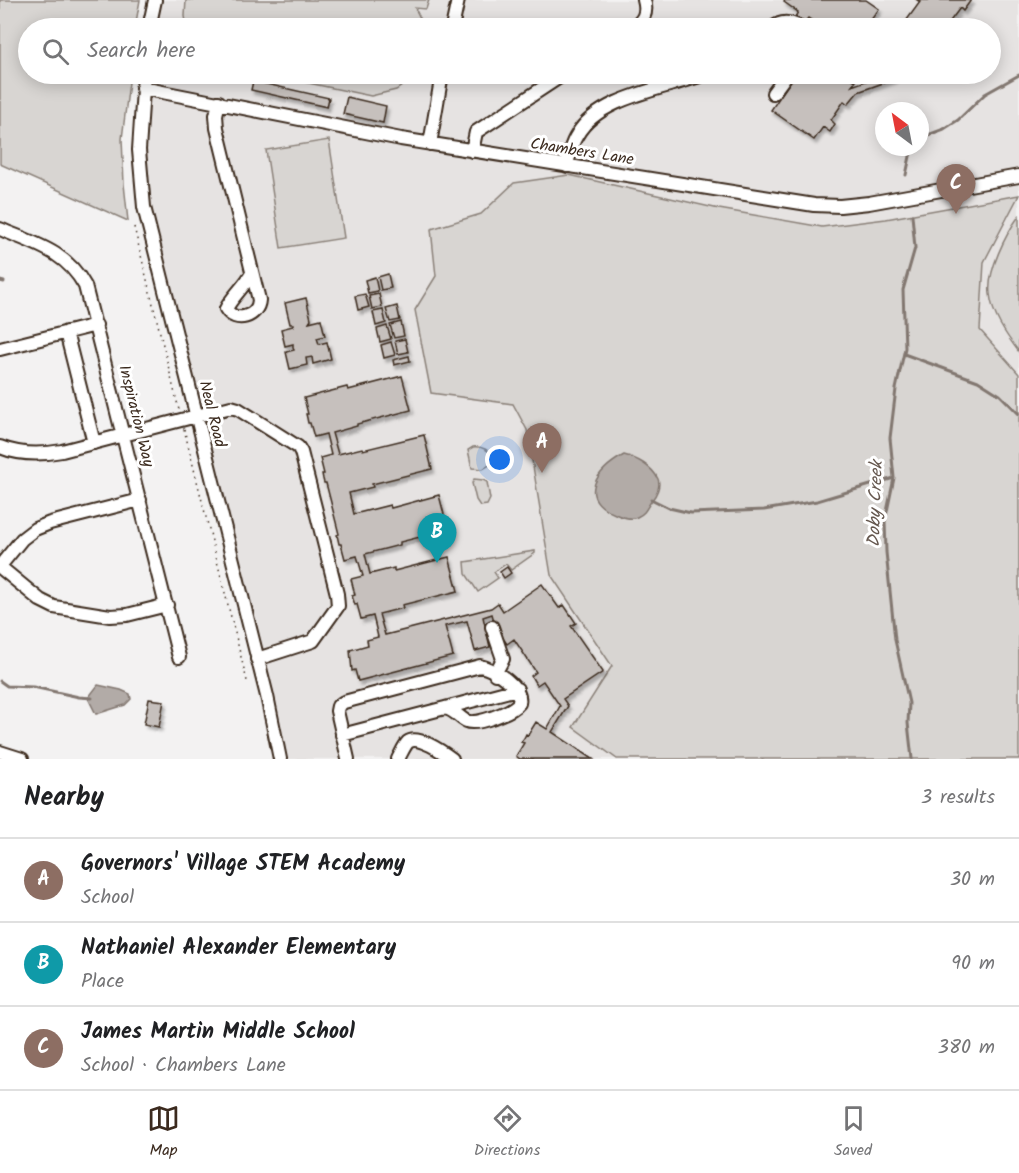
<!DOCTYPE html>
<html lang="en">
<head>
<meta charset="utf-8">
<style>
  body { margin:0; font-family:Kalam,sans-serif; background:#f2f2f2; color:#202124 }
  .compass { position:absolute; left:875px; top:102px; width:54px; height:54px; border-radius:50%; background:#fff; box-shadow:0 3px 15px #0003; rotate:328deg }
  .you { position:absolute; left:500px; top:460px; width:21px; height:21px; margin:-15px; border:4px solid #fff; border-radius:50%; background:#1a73e8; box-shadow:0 0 0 9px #1a73e833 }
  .badge { display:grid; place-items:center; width:39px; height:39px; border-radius:50%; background:#3b2a1e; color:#fff; font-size:20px; font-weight:700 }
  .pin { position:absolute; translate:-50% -50px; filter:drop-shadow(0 2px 3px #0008) }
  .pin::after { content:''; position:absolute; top:32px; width:21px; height:18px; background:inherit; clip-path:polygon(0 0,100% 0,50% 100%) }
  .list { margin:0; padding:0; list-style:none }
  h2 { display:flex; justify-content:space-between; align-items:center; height:78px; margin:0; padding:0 24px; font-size:26px }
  h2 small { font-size:20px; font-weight:400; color:#757577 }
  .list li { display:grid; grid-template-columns:39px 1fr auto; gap:18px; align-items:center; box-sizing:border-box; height:84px; padding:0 24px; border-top:2px solid #e0e0e0 }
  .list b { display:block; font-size:22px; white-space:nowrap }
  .list p { margin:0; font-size:20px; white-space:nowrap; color:#757577 }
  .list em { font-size:20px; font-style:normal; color:#757577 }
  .icon { flex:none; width:33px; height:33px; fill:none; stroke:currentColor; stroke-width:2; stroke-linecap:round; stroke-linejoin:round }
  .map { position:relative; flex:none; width:1019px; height:759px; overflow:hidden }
  .search { position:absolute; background:#fff; box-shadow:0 3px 15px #0003; left:18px; right:18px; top:18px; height:66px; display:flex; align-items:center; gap:15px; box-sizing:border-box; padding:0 21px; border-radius:33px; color:#757577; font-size:22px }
  .sheet { height:330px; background:#fff }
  nav { display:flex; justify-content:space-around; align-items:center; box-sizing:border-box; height:84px; border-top:2px solid #e0e0e0; background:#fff; font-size:16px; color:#757577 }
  nav a { display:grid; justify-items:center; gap:3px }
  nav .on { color:#3b2a1e }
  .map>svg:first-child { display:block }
  .built { fill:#e6e3e2; fill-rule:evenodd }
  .green { fill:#d8d5d2; stroke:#8a8078; stroke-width:1.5 }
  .water { fill:#b2aba7; stroke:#827770; stroke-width:1.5 }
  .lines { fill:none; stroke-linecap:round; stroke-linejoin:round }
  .stream { stroke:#827770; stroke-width:3 }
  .building { fill:#c6c0bd; stroke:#3b2a1e; stroke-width:1.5; filter:url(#shadow) }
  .minor-casing { stroke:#3b2a1e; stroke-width:16 }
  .path { stroke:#3b2a1e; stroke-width:1.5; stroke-dasharray:1.5 4.5; stroke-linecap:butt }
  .minor { stroke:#fff; stroke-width:12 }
  .labels { text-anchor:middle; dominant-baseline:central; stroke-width:6; stroke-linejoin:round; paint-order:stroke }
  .street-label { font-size:16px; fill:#3b2a1e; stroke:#fff }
  .water-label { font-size:18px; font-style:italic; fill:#65574e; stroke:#fff }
</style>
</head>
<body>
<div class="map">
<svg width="1019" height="759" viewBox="0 0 1019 759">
  <defs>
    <filter id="shadow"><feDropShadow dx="2.5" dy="4" stdDeviation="1.5" flood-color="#0004"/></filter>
  </defs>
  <rect width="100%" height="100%" fill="#f3f2f2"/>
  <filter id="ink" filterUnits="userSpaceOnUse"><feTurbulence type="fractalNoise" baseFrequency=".0167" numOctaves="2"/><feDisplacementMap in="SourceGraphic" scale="12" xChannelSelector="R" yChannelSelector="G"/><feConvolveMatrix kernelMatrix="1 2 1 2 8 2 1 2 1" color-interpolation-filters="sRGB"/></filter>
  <g filter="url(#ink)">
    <!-- built -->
    <path class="built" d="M162,0H1019V457L894,759H288L255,620L151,205L147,167L146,139L152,74H990V28H157ZM884,111H920V147H884Z"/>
    <!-- green -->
    <path class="green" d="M0,0H140L135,28H28V74H130L122,139L124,184L128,221L0,164Z
      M186,0H429L426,9L415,8L425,28H187L185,16Z
      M265,74H416L405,84L396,90L371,96Z
      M329,140L344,238L281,248L266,150Z
      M569,175L719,209L822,227L886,219L1019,195L984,262L980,330L1019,374V759H617L573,727L612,666L551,575L527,430L513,404L431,393L415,310L436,276L431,229L481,214L514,183Z
      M1019,216V352C1006,335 992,315 990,294C987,271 1006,234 1019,216Z
      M473,447C481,446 491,450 494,459L493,463L483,469L472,468L468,450Z
      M474,479L483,480L487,482L490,499L487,505L480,506L476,500L472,483Z
      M535,551V553L511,570L506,564L494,572L498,578L478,592L466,574L465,562Z"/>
    <!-- water -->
    <path class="water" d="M624,455C636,458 652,466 658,479C661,486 656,495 652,500C647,507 646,513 637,517C631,520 621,517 615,514C576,497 597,470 624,455Z
      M98,685L121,690L130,694L131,699L125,705L96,714L88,698Z"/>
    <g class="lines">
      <!-- stream -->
      <path class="stream" d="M920,138L944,129L958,120L985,94L1019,75
        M906,175L912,147
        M0,281L4,282
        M904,354L978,381L1000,395L1019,414
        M651,499L669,508L691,513L764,510L817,501L894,478
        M0,681L7,686L33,687L79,697L92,698
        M912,759L908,723L909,703L895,640L886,552L885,521L894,478L890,438L896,389L905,348L903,290L915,248L912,215"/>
    </g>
    <!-- building -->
    <path class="building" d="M785,0H866L879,9L865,28H823L808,18L804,23L795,17L798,12L784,2Z
      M917,0H971L963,11L960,8L945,28H901L920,2Z
      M795,74H845L856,81L852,86L885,74H898L894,79L858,92L848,104L844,101L831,120L835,124L830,132L823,127L814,140L771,110Z
      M253,81L329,98L327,107L251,90Z
      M347,97L386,106L383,123L343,114Z
      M388,274L391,288L381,290L378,277Z
      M375,277L378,291L368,293L365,280Z
      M365,294L369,307L358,310L355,296Z
      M379,294L382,307L372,309L369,296Z
      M306,298L311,319L309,322L321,319L325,336L317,338L319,344L327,342L331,359L313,364L312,357L306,358L307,365L290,369L286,352L294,350L293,347V344L285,346L281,329L293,326V324H290L285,303Z
      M397,306L400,320L390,322L386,309Z
      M383,310L386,323L376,326L373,312Z
      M401,322L404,336L394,338L390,325Z
      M387,326L391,339L380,342L377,329Z
      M405,339L408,352L398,354L395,341Z
      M391,342L395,355L384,358L381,345Z
      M409,356L410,361L394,365L393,360Z
      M402,376L411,410L357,424V426L332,433L338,454L362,448L363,450L424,435L432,469L372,484L373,487L349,493L354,514L390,505L391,508L439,495L448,530L400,542V545L365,554L370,574L394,568V571L449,557L458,591L402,605L403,608L379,614L385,635L491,608L498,603L503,611L542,584L559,608L564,605L576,623L571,626L603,672L563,699L568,706L552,732L593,759H520L516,756L524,743L521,742L524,738L526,734L528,735L536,722L547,729L560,706L543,681L537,685L534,681L531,676L536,672L514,639L507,644L496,628L492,614L483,617L490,647L475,651L467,621L445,626L453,656L358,681L355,670L352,671L350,650L368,645L367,640L378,637L373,616L361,619L357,604L355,605L352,596L355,595L351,579L363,576L357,556L345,559L341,544H339L337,535L339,534L326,483H324L323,479L322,474H324L320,458L331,455L326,434L314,437L310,423H308L307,418L306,414H308L304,398L347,387L348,390Z
      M507,567L511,573L504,578L500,572Z
      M149,699L164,701L159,727L144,724Z"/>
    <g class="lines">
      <!-- minor casing -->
      <g class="minor-casing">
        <path id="minor" d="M149,28L155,0
          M452,28L458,0
          M632,28C643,21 648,14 644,0
          M773,28C782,20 791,22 801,28
          M144,74L139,150L144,207L267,696L280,759
          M142,88L401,139L814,205L840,206L869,203L1019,176
          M773,93L787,74
          M219,102L216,115L217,128L259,300C258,317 235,324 226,309C230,299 245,286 252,273
          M430,144L442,74
          M472,151L476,132L564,74
          M567,166C569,155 571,144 577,135C599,96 666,89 705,74
          M0,229C35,244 66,251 85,286L179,657
          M66,332L94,443
          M0,349L96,325
          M0,447C20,455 41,455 62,451L231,407L238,409L298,447L301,452L337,594L338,606L313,641L257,659
          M0,566L22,539L35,529L50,523L140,500
          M0,567L40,600L54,607L110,616L127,615L167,605
          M492,627L503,659L495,674
          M445,708L517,689
          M342,735L445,708C455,710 458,717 466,721C476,726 512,712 519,703C523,687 494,669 480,666L344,702L338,706L337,711L348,759
          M0,752L22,759
          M398,759C401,754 404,746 408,742C418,734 444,753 452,759"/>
      </g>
      <!-- path -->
      <path class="path" d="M134,227L179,410
        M184,429L248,685"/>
      <!-- minor -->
      <use href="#minor" class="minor"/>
    </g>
  </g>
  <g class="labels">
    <!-- street labels -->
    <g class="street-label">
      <text transform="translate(582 152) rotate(9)">Chambers Lane</text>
      <text transform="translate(212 414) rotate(76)">Neal Road</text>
      <text transform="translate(136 416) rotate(76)">Inspiration Way</text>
    </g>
    <!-- water labels -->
    <g class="water-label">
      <text transform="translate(876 504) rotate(-88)">Doby Creek</text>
    </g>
  </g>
</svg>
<svg class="compass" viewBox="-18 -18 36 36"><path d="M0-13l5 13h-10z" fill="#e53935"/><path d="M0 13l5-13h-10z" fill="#757577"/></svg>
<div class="you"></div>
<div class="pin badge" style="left:542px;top:473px;background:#8d6e63">A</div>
<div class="pin badge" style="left:437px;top:563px;background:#0f9aa8">B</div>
<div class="pin badge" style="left:956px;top:214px;background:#8d6e63">C</div>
<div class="search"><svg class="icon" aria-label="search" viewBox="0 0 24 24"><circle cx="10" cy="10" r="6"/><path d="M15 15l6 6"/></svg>Search here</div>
</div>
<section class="sheet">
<h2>Nearby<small>3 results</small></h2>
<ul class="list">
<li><span class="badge" style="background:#8d6e63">A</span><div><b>Governors' Village STEM Academy</b><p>School</p></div><em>30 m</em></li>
<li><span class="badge" style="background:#0f9aa8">B</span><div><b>Nathaniel Alexander Elementary</b><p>Place</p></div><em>90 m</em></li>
<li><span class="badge" style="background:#8d6e63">C</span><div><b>James Martin Middle School</b><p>School · Chambers Lane</p></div><em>380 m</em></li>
</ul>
</section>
<nav>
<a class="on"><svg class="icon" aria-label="map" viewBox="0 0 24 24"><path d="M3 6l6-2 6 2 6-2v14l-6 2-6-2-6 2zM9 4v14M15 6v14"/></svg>Map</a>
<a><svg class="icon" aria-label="directions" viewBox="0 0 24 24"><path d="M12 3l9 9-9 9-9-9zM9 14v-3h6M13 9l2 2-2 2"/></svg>Directions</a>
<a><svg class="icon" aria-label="saved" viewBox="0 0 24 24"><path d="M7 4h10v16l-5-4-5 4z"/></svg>Saved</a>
</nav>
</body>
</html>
